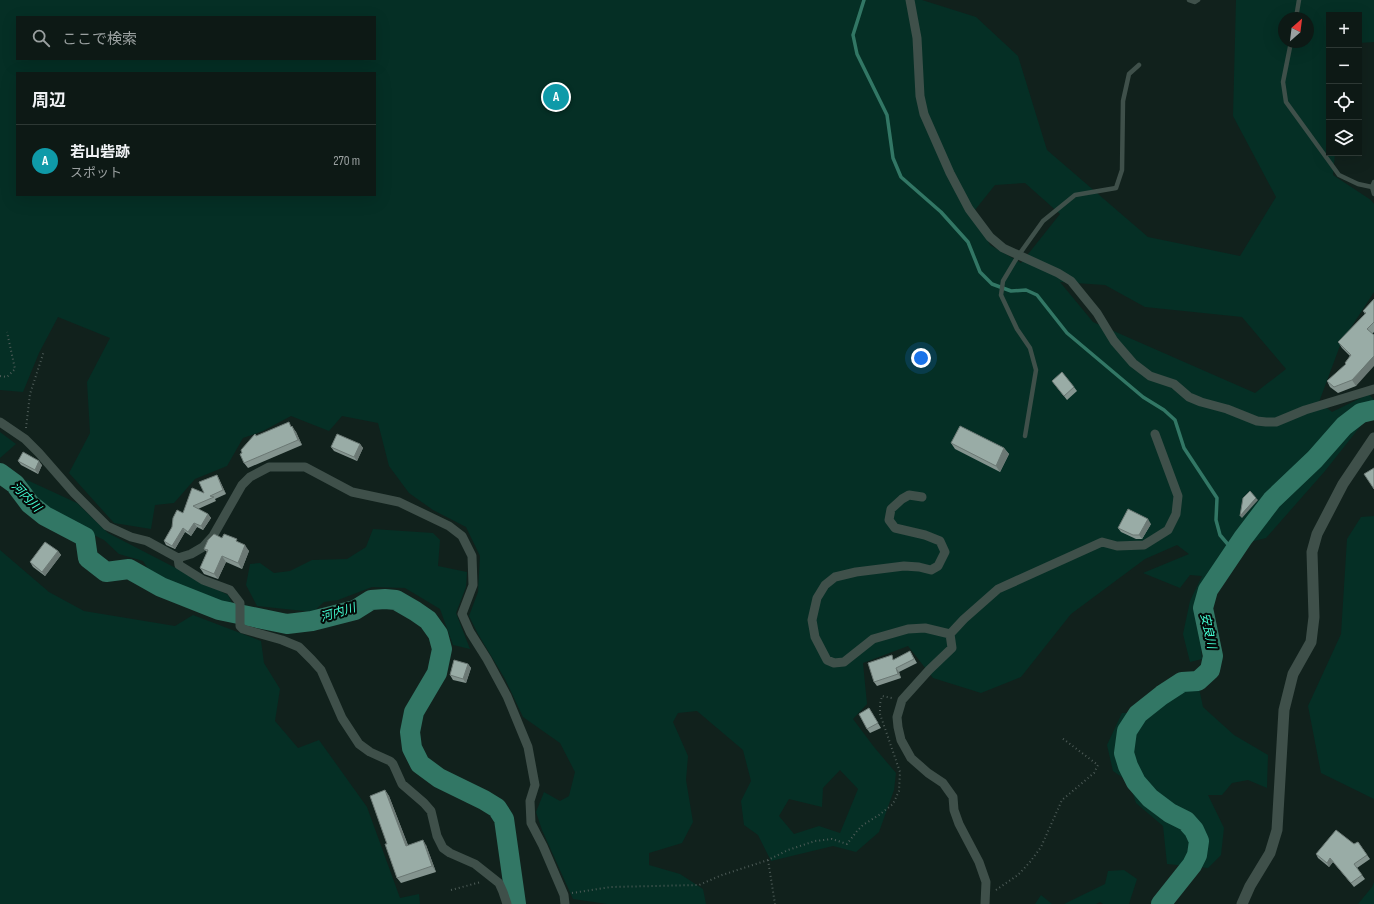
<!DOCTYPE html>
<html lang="ja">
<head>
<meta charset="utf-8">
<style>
  body { margin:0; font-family:"Sofia Sans Condensed","Noto Sans JP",sans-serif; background:#1b2622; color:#f1f3f6 }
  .controls { position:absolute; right:12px; top:12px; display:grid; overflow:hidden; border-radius:0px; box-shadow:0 4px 16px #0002 }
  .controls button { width:36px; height:36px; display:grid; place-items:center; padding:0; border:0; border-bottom:1px solid #2d3834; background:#0d1915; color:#f1f3f6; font:20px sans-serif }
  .compass { position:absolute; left:1278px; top:12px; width:36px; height:36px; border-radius:50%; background:#0d1915; box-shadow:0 4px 16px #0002; rotate:28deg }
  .you { position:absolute; left:921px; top:358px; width:14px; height:14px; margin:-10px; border:3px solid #fff; border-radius:50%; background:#1a73e8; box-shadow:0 0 0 6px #1a73e833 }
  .badge { display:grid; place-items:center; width:26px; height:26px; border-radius:50%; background:#f59b96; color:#fff; font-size:13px; font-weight:700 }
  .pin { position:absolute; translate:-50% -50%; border:2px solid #fff; box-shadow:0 1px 4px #0006 }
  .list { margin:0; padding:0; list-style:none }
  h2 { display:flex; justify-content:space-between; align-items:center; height:52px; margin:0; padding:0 16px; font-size:17px }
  h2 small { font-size:13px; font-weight:400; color:#9aa0a0 }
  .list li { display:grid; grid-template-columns:26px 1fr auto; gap:12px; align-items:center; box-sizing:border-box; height:72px; padding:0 16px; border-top:1px solid #2d3834 }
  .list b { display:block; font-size:15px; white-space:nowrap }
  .list p { margin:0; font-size:13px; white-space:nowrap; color:#9aa0a0 }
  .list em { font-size:13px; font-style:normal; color:#9aa0a0 }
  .icon { flex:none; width:22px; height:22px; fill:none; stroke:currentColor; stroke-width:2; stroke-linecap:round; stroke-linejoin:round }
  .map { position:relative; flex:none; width:1374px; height:904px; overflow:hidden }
  .search { position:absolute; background:#0d1915; box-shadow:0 4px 16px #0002; left:16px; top:16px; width:360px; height:44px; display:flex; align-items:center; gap:10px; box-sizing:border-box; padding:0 14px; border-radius:0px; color:#9aa0a0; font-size:15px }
  .panel { position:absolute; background:#0d1915; box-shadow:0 4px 16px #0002; left:16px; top:72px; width:360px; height:124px; border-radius:0px }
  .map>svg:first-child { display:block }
  .green { fill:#052f25; fill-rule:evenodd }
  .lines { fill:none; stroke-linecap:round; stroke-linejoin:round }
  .stream { stroke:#327765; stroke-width:3.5 }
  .river { stroke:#327765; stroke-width:20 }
  .path { stroke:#4d5b57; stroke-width:2; stroke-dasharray:1 3; stroke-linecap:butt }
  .service { stroke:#3f504a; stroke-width:4.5 }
  .minor { stroke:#3f504a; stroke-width:9 }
  .tertiary { stroke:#3f504a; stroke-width:11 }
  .wall { fill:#84948f }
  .shaded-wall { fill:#6b7874 }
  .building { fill:#99aca6; stroke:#6b7874 }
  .labels { text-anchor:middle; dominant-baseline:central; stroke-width:4; stroke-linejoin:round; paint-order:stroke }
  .water-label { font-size:12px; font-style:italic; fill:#43fcd2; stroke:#040907 }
</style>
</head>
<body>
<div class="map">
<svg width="1374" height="904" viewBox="0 0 1374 904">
  <rect width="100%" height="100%" fill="#11211c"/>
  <!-- green -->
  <path class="green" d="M0,0H922L976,17L1018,56L1047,150L1148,237L1240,256L1276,197L1233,116L1236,0H1374V42L1359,43V15H1329V153H1335L1333,175L1371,200L1374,204V292L1341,343L1319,402L1332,412L1369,394L1374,400V409L1325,471L1266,538L1254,541L1242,534L1197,603L1202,659L1190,662L1183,634L1190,601L1202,576L1190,575L1180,588L1143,573L1189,554L1177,545L1145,559L1071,614L1021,677L981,693L933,678L908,646L863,663L867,704L853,719L874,747L896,773L894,790L879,832L856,852L833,846L771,861L758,835L744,825L741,801L751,781L743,750L697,711L678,713L673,722L688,756L686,780L693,822L682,843L649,853V865L680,874L703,889L706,904H607L573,899L542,830L536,812L544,792L560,801L569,796L575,772L560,743L523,717L505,679L478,634L469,616L478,592L480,556L466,527L433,510L409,493L389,466L378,423L342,416L329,431L291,416L263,431L243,438L227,466L195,479L174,503L155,505L151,529L114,523L69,473L90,433L87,382L110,338L58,317L39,353L23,392L0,390ZM17,17H375V59H17ZM1284,18H1308V42H1284ZM17,73H375V195H17ZM1025,183L1060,214L1021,263L990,245L975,210L995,185ZM1060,282L1105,285L1145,307L1242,317L1286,369L1255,393L1093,322ZM840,770L858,789L840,833L819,826L794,834L779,816L789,799L822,807L823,788Z
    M0,432L16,444L0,458Z
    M27,480L77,503L108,533L228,595L232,603H213L154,578L143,561L119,554L104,540L43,510L23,486Z
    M1374,516V799L1321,773L1308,706L1341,634L1347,539L1361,517Z
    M373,529L433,533L440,540L438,566L467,572L466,587L456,613L470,649L453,645L440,609L405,588L372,587L338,600L324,602L313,612L257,606L246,585L250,564L260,563L274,573L290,571L312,560L347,559L366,547Z
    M0,550L49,592L84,611L175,626L193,615L261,641L264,663L280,689L275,721L298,748L319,740L367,807L400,898L419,894L420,904H0Z
    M1184,686L1199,688L1203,707L1234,735L1268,755L1267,788L1248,780L1232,783L1222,795H1208L1224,828L1221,855L1208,868L1167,864L1163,826L1136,803L1129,782L1113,771L1107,745L1122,713L1148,712Z
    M1124,870L1137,879L1129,904H1103L1100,902L1096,904H1064L1105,884L1108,871Z
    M1374,882V904H1358L1372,887Z
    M1041,895L1052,904H1035Z"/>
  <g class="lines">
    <!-- stream -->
    <path class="stream" d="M864,0L853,35L857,54L887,115L893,158L901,177L941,212L968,242L980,272L992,284L1011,291L1026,290L1037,295L1067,333L1143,397L1164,410L1175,420L1184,448L1217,498L1216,520L1220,535L1231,548L1233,553"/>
    <!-- river -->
    <path class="river" d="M0,473L15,484L30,504L45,516L85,537L88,558L106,572L129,569L161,587L219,610L287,624L312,621L355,610L371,600L385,599L396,600L415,611L428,620L438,634L442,649L437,673L414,712L410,732L412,748L420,764L439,778L484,800L497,808L504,819L516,904
      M1161,904L1192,865L1197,855L1199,841L1194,830L1186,821L1170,813L1150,798L1136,782L1128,766L1124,753L1127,731L1138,714L1162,695L1182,682L1198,681L1210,670L1213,656L1203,608L1208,590L1243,538L1272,500L1315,459L1344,426L1361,413L1374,410"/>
    <!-- path -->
    <path class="path" d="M0,376L7,377L15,369L7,332
      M26,428L30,394L44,351
      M768,860L775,904
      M451,890L481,882
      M996,890L1018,875L1030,862L1041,847L1062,800L1094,773L1098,765L1062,738
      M572,893L611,887L699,885L722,875L768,860L788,850L815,841L832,839L847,844L857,831L863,825L879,815L893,804L899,791L900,772L880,714V704L882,696L892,698"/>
    <!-- service -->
    <path class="service" d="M1189,0L1195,2L1198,0
      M1296,18L1299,0
      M1291,42L1283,82L1286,102L1339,175L1358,184L1372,187
      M1374,182L1372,187L1374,194
      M1025,436L1036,370L1030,348L1017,329L1001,295L1003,281L1018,256L1043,221L1075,195L1116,188L1122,170L1123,101L1129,74L1139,65"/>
    <!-- minor -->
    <path class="minor" d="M910,0L917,38L920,96L924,114L950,173L969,209L990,237L1003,248L1058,273L1071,281L1097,313L1114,341L1133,363L1150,376L1174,384L1189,397L1201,402L1227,409L1257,421L1266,422H1276L1305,410L1374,389
      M0,422L25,439L39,453L74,493L107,526L131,537L147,541L178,558L191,554L203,547L213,536L242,485L250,477L269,467H305L352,492L399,502L449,526L462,536L472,556L473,585L462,614L470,632L487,659L507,696L528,747L535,785L530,801L531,823L543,846L564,895L565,904
      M922,497L909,495L902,499L891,509L889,520L895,528L925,535L940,541L945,552L938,566L931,570L919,567L904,566L856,572L835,577L825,585L817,598L812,620L815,637L827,660L834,663L844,662L873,639L908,629L925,628L950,634
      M178,558L179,565L203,580L230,590L240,603V626L243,629L282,640L299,647L312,660L321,670L342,718L359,744L370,752L390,761L393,764L402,784L424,803L431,811L437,836L443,848L450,853L475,864L499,883L503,892L507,904
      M985,904L986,882L979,862L959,824L954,810L953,797L943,783L928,773L911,758L901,740L898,727L897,717L902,700L929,670L952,648L950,634L964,619L998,589L1102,542L1117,546L1144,545L1168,530L1176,514L1178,496L1155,434"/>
    <!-- tertiary -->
    <path class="tertiary" d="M1242,904L1250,886L1270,853L1277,830L1284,710L1293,674L1311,642L1314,617L1312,552L1317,534L1343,484L1374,438"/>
  </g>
  <!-- wall -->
  <path class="wall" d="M1374,299V332L1372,334L1356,386L1338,393L1330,387L1327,381L1346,364L1345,363L1350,356L1342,348L1338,342L1365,314L1363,311Z
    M1052,381L1074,387L1077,391L1067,400Z
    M292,427L296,432L302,445L248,468L244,463L242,453L255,434L257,436Z
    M951,443L1004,448L1009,454L1000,472L955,449Z
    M360,444L363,448L357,461L334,451L331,447Z
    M18,461L42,465L38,474L21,465Z
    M217,475L219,479L226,494L215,499L216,501L198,509L208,514L211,518L203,530L197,527L191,536L185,532L175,549L166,545L164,541L183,513L204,493Z
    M1151,524L1142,539H1136L1121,532L1118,528Z
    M222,538L240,543L249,551L242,569L226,562L218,579L204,574L200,568L207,552L204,549Z
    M58,551L61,555L45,576L33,567L30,562Z
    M910,651L917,663L899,672L901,678L877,686L874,682Z
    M468,664L471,668L466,683L453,680L450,675Z
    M869,708L881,728L870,733L867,729Z
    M385,790L389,796L408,845H426L436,872L401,883L397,878L387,844Z
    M1358,842L1370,859L1357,868L1365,879L1354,887L1333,862L1329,867L1318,858L1316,854L1354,844Z"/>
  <!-- shaded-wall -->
  <path class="shaded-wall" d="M1374,356V366L1356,386L1352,380Z
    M292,426L296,432L302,445L298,440Z
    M360,444L363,448L357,461L354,457Z
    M1004,448L1009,454L1000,472L996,466Z
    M39,461L42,465L38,474L35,470Z
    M217,475L219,479L226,494L223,490Z
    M1256,498L1258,500L1242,518L1240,516Z
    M208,514L211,518L203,530L201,526Z
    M1148,519L1151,524L1142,539L1139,535Z
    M194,523L197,527L191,536L188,532Z
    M183,528L185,532L175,549L172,546Z
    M245,545L249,551L242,569L238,563Z
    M58,551L61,555L45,576L42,572Z
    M222,556L226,562L218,579L214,574Z
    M468,664L471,668L466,683L463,679Z
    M896,668L899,672L901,678L898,674Z
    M385,790L389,796L410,851L406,846Z
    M423,840L426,845L436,872L432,866Z
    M1330,858L1333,862L1329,867L1327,863Z"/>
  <!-- building -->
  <path class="building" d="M1374,299V322L1367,329L1374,335V356L1352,380L1334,387L1327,381L1346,364L1345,363L1351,355L1338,342L1366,313L1363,311Z
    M1062,372L1074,387L1064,396L1052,381Z
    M289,422L291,427L292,426L298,440L244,463L240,454L242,453L241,450L255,434L256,436Z
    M960,426L1004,448L996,466L951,443Z
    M337,434L360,444L354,457L331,447Z
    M23,452L39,461L35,470L18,461Z
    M1374,468V489L1364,474Z
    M217,475L223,490L210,496L214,497L193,506L208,514L201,526L194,523L188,532L183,528L172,546L164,541L172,527L173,518L177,510L183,513L192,488L204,493L199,482Z
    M1250,491L1256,498L1240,516L1243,498Z
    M1128,509L1148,519L1139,535H1133L1118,528Z
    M214,534L222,538L224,534L237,539L236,541L245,545L238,563L222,556L214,574L200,568L208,550L204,549L208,540Z
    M45,542L58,551L42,572L30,562Z
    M910,651L914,659L896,668L898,674L874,682L868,663L892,655L893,660Z
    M454,660L468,664L463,679L450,675Z
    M869,708L878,723L867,729L859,714Z
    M385,790L406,846L423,840L432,866L397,878L385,844H387L370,796Z
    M1336,830L1354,844L1358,842L1367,855L1354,864L1362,875L1351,883L1330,858L1327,863L1316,854Z"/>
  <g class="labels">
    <!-- water labels -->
    <g class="water-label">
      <text transform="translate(26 497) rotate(46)">河内川</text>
      <text transform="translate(338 613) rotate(-17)">河内川</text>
      <text transform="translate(1208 631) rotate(78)">安良川</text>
    </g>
  </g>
</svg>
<div class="controls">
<button>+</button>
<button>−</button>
<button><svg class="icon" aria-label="locate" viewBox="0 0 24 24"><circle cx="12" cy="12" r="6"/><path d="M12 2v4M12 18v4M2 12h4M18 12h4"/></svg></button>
<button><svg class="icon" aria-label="layers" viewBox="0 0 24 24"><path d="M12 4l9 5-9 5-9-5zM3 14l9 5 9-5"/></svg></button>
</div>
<svg class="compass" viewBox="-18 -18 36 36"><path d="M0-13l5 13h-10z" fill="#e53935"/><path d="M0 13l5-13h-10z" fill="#9aa0a0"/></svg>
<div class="you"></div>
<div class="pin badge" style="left:556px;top:97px;background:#0f9aa8">A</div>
<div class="search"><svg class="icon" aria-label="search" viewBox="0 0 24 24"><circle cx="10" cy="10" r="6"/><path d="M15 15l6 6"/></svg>ここで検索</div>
<section class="panel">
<h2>周辺<small></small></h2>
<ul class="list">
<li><span class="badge" style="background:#0f9aa8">A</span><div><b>若山砦跡</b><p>スポット</p></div><em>270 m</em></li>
</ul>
</section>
</div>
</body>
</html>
